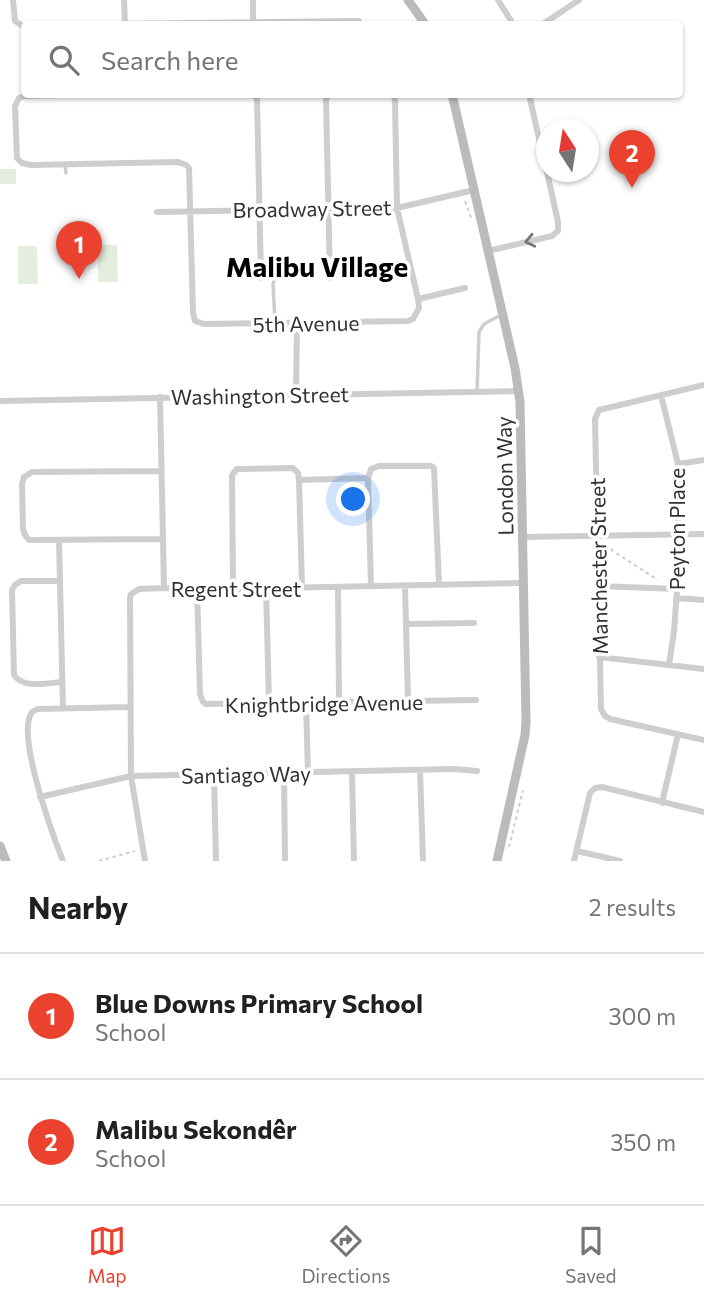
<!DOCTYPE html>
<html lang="en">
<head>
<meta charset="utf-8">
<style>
  body { margin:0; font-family:Commissioner,sans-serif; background:#f2f2f2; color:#202124 }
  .compass { position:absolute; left:536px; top:119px; width:63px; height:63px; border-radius:50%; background:#fff; box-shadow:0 2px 5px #0004; rotate:348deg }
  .you { position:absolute; left:354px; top:500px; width:24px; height:24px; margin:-18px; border:5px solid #fff; border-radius:50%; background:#1a73e8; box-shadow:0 0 0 10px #1a73e833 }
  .badge { display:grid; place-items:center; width:46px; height:46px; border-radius:50%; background:#eb412f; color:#fff; font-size:23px; font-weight:700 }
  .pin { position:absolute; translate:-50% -58px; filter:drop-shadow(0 2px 4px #0008) }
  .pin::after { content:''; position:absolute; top:37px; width:24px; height:21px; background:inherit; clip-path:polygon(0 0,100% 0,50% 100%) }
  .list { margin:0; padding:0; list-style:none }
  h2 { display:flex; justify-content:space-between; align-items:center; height:91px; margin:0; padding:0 28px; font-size:30px }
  h2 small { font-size:23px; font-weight:400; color:#757577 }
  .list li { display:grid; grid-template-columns:46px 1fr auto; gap:21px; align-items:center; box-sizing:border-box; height:126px; padding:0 28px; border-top:2px solid #e0e0e0 }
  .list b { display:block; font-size:26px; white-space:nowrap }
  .list p { margin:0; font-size:23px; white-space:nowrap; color:#757577 }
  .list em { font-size:23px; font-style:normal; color:#757577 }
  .icon { flex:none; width:38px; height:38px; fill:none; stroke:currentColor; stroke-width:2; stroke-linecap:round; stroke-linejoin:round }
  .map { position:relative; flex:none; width:704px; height:861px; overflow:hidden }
  .search { position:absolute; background:#fff; box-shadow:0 2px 5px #0004; left:21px; right:21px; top:21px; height:77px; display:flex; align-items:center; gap:18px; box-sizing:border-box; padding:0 24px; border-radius:7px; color:#757577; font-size:26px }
  .sheet { height:343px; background:#fff }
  nav { display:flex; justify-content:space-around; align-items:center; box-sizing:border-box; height:98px; border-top:2px solid #e0e0e0; background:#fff; font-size:19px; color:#757577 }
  nav a { display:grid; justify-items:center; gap:4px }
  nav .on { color:#eb412f }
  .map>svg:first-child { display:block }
  .green { fill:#e4eedf }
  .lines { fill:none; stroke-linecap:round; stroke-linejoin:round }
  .path { stroke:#cecece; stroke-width:2; stroke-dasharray:3.5 3.5; stroke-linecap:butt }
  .lane { stroke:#cecece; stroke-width:3.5 }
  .street { stroke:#cecece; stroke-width:6 }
  .secondary { stroke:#bbb; stroke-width:9 }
  .oneway { stroke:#787878 }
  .labels { text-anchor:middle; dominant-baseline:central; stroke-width:7; stroke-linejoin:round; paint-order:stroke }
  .street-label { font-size:21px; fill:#313131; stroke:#fff }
  .district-label { font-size:28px; font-weight:bold; fill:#000; stroke:#fff }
</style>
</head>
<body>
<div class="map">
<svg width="704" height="861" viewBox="0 0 704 861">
  <rect width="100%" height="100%" fill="#fff"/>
  <!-- green -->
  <path class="green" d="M0,169H16V184H0Z
    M98,245H117L118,282H98Z
    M18,246H37L38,284H18Z"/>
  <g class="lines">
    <!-- path -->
    <path class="path" d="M465,201L472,220
      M606,544L613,551L658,580
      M509,847L523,790
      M99,861L135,851"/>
    <!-- lane -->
    <path class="lane" d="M539,138L546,137
      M65,165L66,173
      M275,322L273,284L275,277L281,274L314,272
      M477,392L479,332L484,324L501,315"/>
    <!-- street -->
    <path class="street" d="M13,0L15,21L24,27
      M124,0L125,24
      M253,0V22
      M498,0L513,24
      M117,24L359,21
      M543,24L579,0
      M89,94L25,96L19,98L15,106L17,158L22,163L31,165L178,162L186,165L189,168L193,313L195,321L204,324L408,321L413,319L419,308L418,299L397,208L395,100L393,94
      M254,94L257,99L261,278
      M329,94L326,100L330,278
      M529,94L546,170
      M157,212L397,208L474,190
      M488,251L552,236L558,231V222L547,172
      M418,299L465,288
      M704,385L599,410L595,419L601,709L605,716L610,719L704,740
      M296,394L297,324
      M661,395L678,464L679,565L674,631L669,665
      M160,397L164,588
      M0,401L519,391
      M678,464L704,460
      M161,471L32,472L24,477L22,484L23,529L25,535L29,540L162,539
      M299,480L368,478
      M523,537L704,534
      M59,540L63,709
      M60,581H21L15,585L12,590L14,675C23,689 47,683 62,682
      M371,586L368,478L371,469L379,466H431L434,468L439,584
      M405,586L408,701
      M598,586L677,589
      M338,587L339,702
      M197,588L200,694L203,702L206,704L476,700
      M266,588L269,703
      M233,589L232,475L237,469L293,468L298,473L299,480L302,587
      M676,598L704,600
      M406,624L474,623
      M599,657L704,669
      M306,703L308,773
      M420,770L423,861
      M352,772L354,861
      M284,773L285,861
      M214,774L216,861
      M40,797L131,776L454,769L477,771
      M662,803L678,734
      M577,851L620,861
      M63,861C52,833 19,742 30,716C32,711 33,711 38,709L130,707
      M145,861L131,776L130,597L131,594L139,589L164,588L233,589L524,583
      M574,861L590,793L595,788L602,787L704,812"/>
    <!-- secondary -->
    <path class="secondary" d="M408,0L425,24
      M452,94L515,368L520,402L526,722L525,735L497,861
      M0,846L6,861"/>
  </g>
  <!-- one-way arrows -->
  <defs><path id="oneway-chevron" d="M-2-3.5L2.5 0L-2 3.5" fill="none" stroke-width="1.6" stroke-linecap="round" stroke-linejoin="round" transform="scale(1.75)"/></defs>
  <use class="oneway" href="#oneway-chevron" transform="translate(530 241) rotate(167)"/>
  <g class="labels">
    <!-- street labels -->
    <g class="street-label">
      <text transform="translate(312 208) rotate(-1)">Broadway Street</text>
      <text transform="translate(306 323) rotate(-1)">5th Avenue</text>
      <text transform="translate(260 395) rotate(-1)">Washington Street</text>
      <text transform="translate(504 476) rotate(-91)">London Way</text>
      <text transform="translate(676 529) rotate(-90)">Peyton Place</text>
      <text transform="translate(598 566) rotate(-91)">Manchester Street</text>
      <text x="236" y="588">Regent Street</text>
      <text transform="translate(324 703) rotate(-1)">Knightbridge Avenue</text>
      <text transform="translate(246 774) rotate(-1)">Santiago Way</text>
    </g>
    <!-- district labels -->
    <g class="district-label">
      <text x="317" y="266">Malibu Village</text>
    </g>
  </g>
</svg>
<svg class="compass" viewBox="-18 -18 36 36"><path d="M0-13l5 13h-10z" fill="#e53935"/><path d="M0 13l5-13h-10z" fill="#757577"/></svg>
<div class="you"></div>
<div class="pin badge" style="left:79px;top:279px">1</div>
<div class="pin badge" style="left:632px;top:188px">2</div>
<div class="search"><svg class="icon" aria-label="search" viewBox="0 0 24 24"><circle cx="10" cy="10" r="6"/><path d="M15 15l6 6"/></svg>Search here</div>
</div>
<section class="sheet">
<h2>Nearby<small>2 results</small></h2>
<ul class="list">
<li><span class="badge">1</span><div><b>Blue Downs Primary School</b><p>School</p></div><em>300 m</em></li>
<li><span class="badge">2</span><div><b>Malibu Sekondêr</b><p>School</p></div><em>350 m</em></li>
</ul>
</section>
<nav>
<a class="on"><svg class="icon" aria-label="map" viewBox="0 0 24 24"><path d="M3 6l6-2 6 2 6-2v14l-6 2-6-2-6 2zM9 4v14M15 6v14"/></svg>Map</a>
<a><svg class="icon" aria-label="directions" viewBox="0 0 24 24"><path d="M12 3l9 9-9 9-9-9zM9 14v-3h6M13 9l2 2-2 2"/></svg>Directions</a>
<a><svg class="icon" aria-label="saved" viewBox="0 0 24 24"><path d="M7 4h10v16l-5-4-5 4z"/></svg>Saved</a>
</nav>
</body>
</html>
